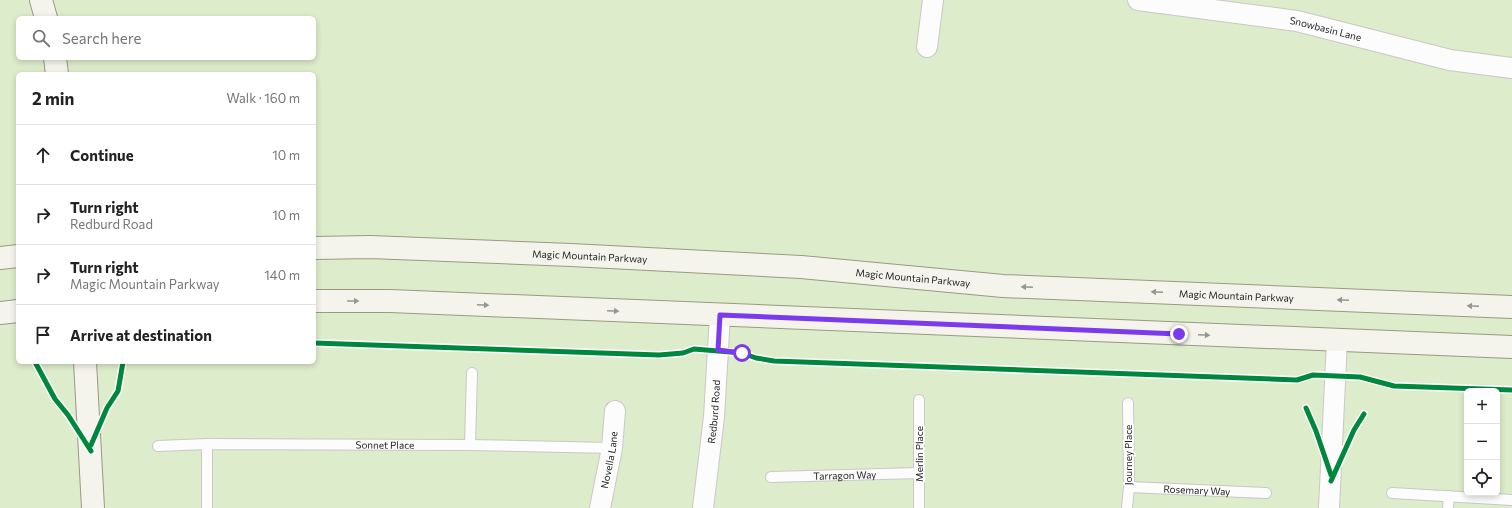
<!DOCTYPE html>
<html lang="en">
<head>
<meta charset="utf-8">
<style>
  body { margin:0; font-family:Commissioner,sans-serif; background:#f6f6f6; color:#222 }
  .controls { position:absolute; right:12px; bottom:12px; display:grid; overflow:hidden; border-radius:6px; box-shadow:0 2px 6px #0003 }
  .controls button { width:36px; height:36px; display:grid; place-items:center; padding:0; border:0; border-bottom:1px solid #e0e0e0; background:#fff; color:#222; font:20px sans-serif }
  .stop { position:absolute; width:12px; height:12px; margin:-9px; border:3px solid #7c3aed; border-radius:50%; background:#fff }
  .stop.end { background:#7c3aed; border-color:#fff; box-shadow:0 1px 4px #0008 }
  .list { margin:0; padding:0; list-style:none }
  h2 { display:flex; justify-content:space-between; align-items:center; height:52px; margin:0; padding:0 16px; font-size:17px }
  h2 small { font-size:13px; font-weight:400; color:#767676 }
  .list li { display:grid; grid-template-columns:26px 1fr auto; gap:12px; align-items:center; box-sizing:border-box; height:60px; padding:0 16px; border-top:1px solid #e0e0e0 }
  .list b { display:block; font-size:15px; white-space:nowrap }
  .list p { margin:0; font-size:13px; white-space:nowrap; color:#767676 }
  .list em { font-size:13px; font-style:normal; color:#767676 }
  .icon { flex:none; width:22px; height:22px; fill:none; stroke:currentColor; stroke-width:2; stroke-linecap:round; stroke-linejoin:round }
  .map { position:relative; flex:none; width:1512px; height:508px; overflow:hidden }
  .search { position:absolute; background:#fff; box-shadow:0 2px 6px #0003; left:16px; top:16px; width:300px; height:44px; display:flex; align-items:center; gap:10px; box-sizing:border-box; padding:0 14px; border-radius:6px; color:#767676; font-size:15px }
  .panel { position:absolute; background:#fff; box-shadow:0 2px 6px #0003; left:16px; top:72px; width:300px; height:292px; border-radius:6px }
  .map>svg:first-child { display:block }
  .grass { fill:#ddeccb; fill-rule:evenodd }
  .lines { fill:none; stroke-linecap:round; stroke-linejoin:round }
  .lane-casing { stroke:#c9c8c7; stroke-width:12 }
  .street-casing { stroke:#c9c8c7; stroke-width:22 }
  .secondary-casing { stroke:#999a82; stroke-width:24 }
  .lane { stroke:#fdfcfc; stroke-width:10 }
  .street { stroke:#fdfcfc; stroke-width:20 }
  .secondary { stroke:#f4f4ed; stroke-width:22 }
  .cycleway-casing { stroke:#fff; stroke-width:8 }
  .cycleway { stroke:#00873e; stroke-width:5 }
  .oneway { fill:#969692 }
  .route { stroke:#7c3aed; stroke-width:5 }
  .labels { text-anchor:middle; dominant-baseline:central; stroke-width:4; stroke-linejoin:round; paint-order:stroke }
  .street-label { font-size:10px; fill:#222; stroke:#fff }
</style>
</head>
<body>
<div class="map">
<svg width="1512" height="508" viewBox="0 0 1512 508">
  <rect width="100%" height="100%" fill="#f0eeeb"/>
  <!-- grass -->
  <path class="grass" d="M0,0H1512V508H0ZM18,18H314V58H18ZM18,74H314V362H18ZM1467,391H1497V493H1467Z"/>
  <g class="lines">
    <!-- lane casing -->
    <g class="lane-casing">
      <g id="lane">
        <path d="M470,445L472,373"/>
        <path id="s1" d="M158,446L207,444L470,445L612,448"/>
        <path id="s2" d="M771,477L919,473"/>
        <path id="s3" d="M1129,487L1266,493"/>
        <path d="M1392,493L1512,500"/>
        <path d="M207,508V444"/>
        <path d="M919,508V400"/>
        <path d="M1127,508L1129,487L1128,403"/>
        <path d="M1448,508L1449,496"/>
      </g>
    </g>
    <!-- street casing -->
    <g class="street-casing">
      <g id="street">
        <path id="s4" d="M1138,0L1297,21L1450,60L1512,68"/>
        <path d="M927,47L933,0"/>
        <path id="s5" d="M600,508L612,448L615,411"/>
        <path id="s6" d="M703,508L714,417L720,315"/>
        <path d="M1329,508L1337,340"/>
      </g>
    </g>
    <!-- secondary casing -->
    <g class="secondary-casing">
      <g id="secondary">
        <path d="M41,0L46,18"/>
        <path d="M55,58L57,74"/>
        <path id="s7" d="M314,248L370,247L571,255L801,267L1003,286L1512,307"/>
        <path d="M0,258L18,256"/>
        <path d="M314,301H390L1512,347"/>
        <path d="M0,313L18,311"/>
        <path d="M85,362L93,508"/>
      </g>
    </g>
    <!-- lane -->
    <use href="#lane" class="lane"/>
    <!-- street -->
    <use href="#street" class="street"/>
    <!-- secondary -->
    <use href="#secondary" class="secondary"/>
    <!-- cycleway casing -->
    <g class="cycleway-casing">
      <path id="cycleway" d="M314,343L659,355L683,353L694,349L742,353L756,358L774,361L1297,380L1313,375L1360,377L1394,386L1512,390
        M35,362L55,399L68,415L91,451
        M1306,408L1316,431L1331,475
        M91,445L107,408L118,391L123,362
        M1331,481L1354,430L1364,414"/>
    </g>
    <!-- cycleway -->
    <use href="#cycleway" class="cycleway"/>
  </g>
  <!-- one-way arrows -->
  <defs><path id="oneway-solid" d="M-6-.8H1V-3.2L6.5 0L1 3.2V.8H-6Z"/></defs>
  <g class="oneway">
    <use href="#oneway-solid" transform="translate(1027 287) rotate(-178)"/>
    <use href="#oneway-solid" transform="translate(1157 292) rotate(-178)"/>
    <use href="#oneway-solid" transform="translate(1343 300) rotate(-178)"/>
    <use href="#oneway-solid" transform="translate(353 301)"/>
    <use href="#oneway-solid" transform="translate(483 305) rotate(3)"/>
    <use href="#oneway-solid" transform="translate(1473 306) rotate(-178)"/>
    <use href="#oneway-solid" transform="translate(613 311) rotate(3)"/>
    <use href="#oneway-solid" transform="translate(1204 335) rotate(2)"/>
  </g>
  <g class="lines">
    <!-- route -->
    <path class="route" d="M742,353L718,350L720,315L1179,334"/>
  </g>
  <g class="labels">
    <!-- street labels -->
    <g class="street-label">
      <text stroke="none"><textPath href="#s4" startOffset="190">Snowbasin Lane</textPath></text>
      <text stroke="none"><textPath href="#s7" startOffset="276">Magic Mountain Parkway</textPath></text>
      <text stroke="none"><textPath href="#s7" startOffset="600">Magic Mountain Parkway</textPath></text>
      <text stroke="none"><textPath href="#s7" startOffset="924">Magic Mountain Parkway</textPath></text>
      <text stroke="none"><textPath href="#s6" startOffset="97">Redburd Road</textPath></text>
      <text stroke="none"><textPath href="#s1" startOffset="227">Sonnet Place</textPath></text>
      <text transform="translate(919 454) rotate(-90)">Merlin Place</text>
      <text transform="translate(1128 455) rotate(-90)">Journey Place</text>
      <text stroke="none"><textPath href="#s5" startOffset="49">Novella Lane</textPath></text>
      <text stroke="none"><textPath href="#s2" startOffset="74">Tarragon Way</textPath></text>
      <text stroke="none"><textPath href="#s3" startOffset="68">Rosemary Way</textPath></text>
    </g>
  </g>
</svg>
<div class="controls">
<button>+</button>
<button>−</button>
<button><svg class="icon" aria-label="locate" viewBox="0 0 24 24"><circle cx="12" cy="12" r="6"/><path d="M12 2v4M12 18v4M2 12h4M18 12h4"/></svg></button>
</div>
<div class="stop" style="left:742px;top:353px"></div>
<div class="stop end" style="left:1179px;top:334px"></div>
<div class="search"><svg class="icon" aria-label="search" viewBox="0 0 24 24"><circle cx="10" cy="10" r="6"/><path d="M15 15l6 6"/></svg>Search here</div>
<section class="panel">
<h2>2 min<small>Walk · 160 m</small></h2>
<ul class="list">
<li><svg class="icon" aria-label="ahead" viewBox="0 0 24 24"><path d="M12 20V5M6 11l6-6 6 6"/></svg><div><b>Continue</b></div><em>10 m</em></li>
<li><svg class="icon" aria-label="right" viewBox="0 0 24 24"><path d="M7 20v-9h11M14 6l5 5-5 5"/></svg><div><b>Turn right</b><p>Redburd Road</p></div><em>10 m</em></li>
<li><svg class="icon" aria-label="right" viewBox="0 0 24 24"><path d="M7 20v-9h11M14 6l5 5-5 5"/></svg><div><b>Turn right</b><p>Magic Mountain Parkway</p></div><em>140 m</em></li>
<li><svg class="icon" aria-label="arrive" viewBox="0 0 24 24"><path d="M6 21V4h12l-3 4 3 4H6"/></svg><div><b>Arrive at destination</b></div></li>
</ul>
</section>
</div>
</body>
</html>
